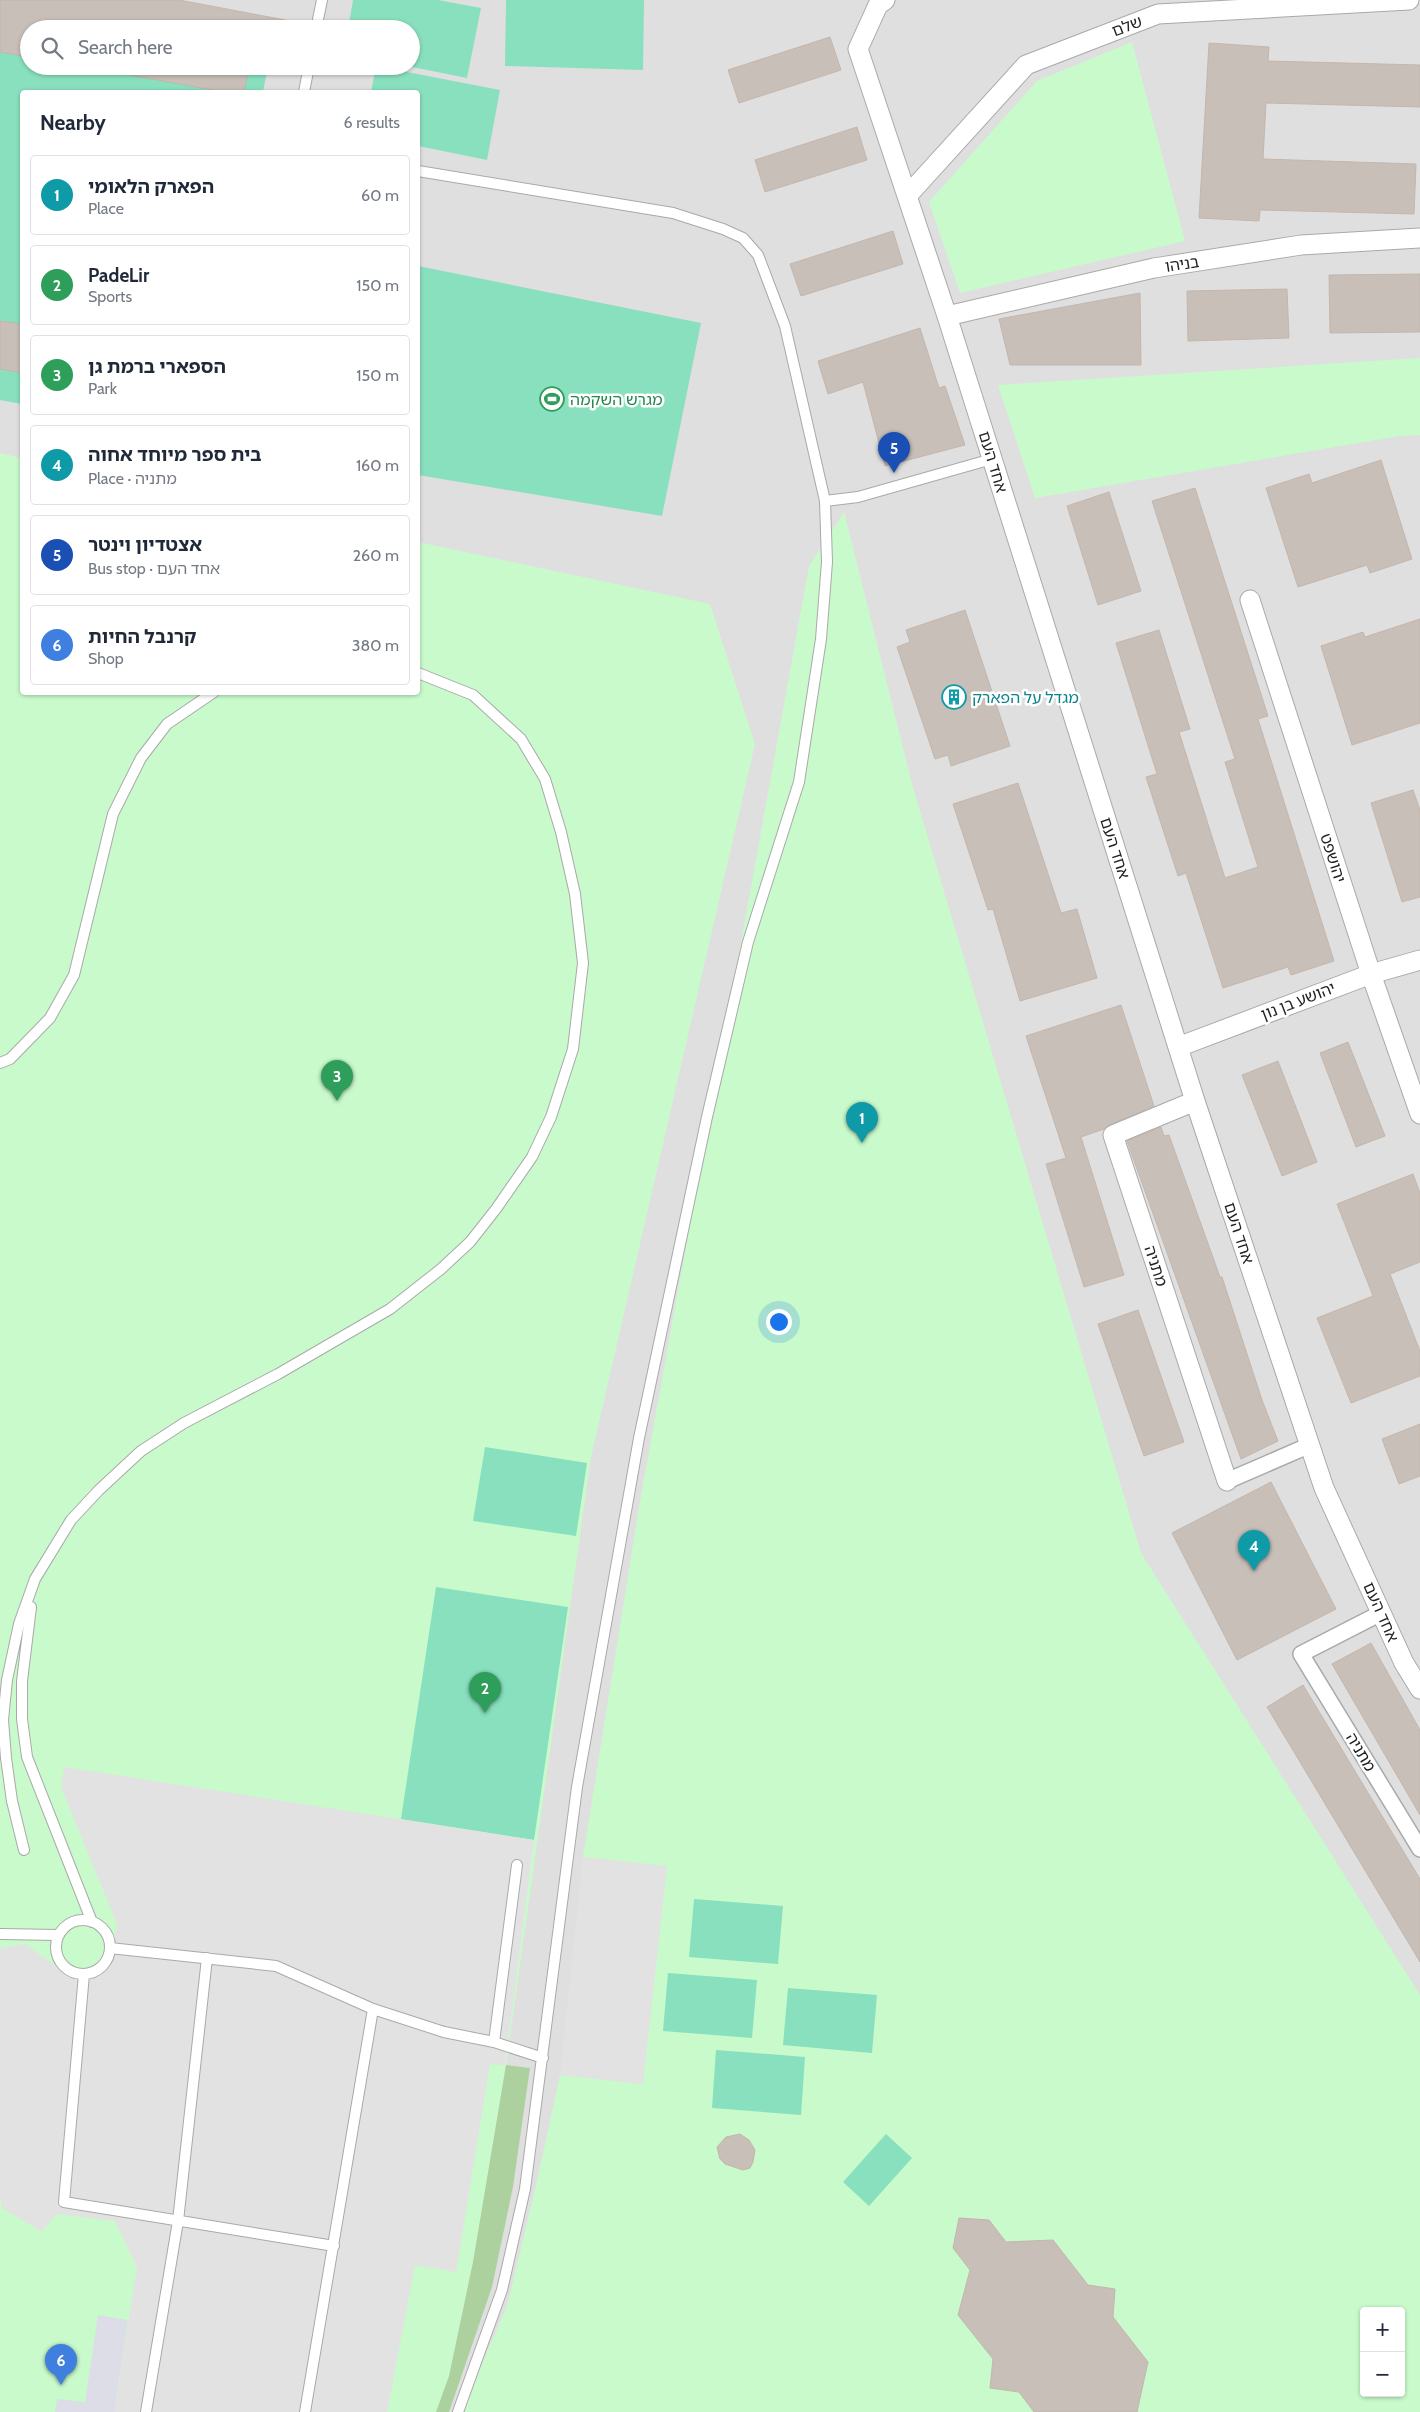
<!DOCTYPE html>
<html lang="en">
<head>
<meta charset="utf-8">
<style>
  body { margin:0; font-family:Cabin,"Noto Sans Hebrew",sans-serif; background:#f6f6f7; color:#1f2937 }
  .controls { position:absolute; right:15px; bottom:15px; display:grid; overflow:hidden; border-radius:5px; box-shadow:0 1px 4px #0004 }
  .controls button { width:45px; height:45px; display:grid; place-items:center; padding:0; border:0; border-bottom:1px solid #e0e1e3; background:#fff; color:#1f2937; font:25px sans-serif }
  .you { position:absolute; left:778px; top:1321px; width:18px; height:18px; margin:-12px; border:4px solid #fff; border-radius:50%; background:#1a73e8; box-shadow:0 0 0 8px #1a73e833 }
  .badge { display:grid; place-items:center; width:32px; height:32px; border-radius:50%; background:#d40000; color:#fff; font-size:16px; font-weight:700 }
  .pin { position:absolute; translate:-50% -41px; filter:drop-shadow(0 1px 2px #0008) }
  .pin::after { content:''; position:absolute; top:26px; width:18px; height:15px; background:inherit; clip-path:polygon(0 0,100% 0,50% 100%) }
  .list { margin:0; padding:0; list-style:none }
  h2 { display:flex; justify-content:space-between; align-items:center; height:65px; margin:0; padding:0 20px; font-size:21px }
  h2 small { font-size:16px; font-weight:400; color:#747a83 }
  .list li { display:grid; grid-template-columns:32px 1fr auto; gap:15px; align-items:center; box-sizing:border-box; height:80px; margin:0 10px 10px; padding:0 10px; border:1px solid #e0e1e3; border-radius:5px }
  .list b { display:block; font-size:19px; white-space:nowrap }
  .list p { margin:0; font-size:16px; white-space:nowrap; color:#747a83 }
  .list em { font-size:16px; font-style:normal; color:#747a83 }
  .icon { flex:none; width:28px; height:28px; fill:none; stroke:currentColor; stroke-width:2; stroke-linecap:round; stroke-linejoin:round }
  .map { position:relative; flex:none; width:1420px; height:2412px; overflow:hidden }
  .search { position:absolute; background:#fff; box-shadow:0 1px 4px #0004; left:20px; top:20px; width:400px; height:55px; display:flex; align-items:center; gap:12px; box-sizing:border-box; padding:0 18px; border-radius:28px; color:#747a83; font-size:19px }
  .panel { position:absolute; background:#fff; box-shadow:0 1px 4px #0004; left:20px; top:90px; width:400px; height:605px; border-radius:5px }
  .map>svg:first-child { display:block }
  .residential { fill:#e0dfdf; fill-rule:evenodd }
  .forest { fill:#add19e }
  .park { fill:#c8facc; fill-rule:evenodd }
  .pitch { fill:#88e0be }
  .parking { fill:#e2e2e2 }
  .plaza { fill:#dddde8 }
  .building { fill:#c7bfb8; stroke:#c4b6ab }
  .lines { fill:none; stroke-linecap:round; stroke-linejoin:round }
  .service-casing { stroke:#a9a9a9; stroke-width:12 }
  .pedestrian-casing { stroke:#a9a9a9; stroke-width:18 }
  .minor-casing { stroke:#a9a9a9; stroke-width:21 }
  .service { stroke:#fff; stroke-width:10 }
  .pedestrian { stroke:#fff; stroke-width:15 }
  .minor { stroke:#fff; stroke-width:19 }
  .labels { text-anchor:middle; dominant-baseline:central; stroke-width:5; stroke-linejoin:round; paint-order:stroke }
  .street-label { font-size:16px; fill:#222; stroke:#fff }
  .leisure-label { font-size:16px; fill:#27864d; stroke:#fff; text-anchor:start }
  .culture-label { font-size:16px; fill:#0d838f; stroke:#fff; text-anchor:start }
</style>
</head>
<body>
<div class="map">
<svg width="1420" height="2412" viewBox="0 0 1420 2412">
  <rect width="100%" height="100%" fill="#f2efe9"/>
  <!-- residential -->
  <path class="residential" d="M0,0H1420V2412H0ZM29,29H411V66H29ZM22,92H418V692H22ZM1364,2311H1401V2393H1364Z"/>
  <!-- forest -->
  <path class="forest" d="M490,2063L530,2068L513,2187L492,2287L449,2412H396Z"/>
  <!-- park -->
  <path class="park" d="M1132,42L1185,241L960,293L929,202L1037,81Z
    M1420,358V435L1400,436L1035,498L998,385Z
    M0,453L22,458V692H418V542L710,604L755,744L591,1457L506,2065L473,2262L449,2376L436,2412H0Z
    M844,512L912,784L1141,1553L1420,1995V2412H461L507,2306L535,2190L560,2075L643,2084L638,1863L583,1857L640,1501L809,566ZM1364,2311H1401V2393H1364Z"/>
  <!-- pitch -->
  <path class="pitch" d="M0,0L29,29V66H268L263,92H22V404L0,400Z
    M353,0H438L481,8L467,78L407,66H411V29H348Z
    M506,0H644L643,70L505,66Z
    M376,66L500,90L487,160L418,146V92H371Z
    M418,266L701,323L662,516L418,475Z
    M485,1447L587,1463L576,1536L473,1521Z
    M436,1587L568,1607L534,1840L401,1819Z
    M694,1899L783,1906L778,1964L689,1957Z
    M668,1973L757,1980L752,2038L663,2031Z
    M788,1988L877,1995L872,2053L783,2045Z
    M716,2050L805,2057L801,2115L712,2108Z
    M886,2134L912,2158L869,2206L843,2182Z"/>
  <!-- parking -->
  <path class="parking" d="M64,1767L534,1840L505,2065L490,2064L456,2272L415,2265L387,2412H114L137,2267L115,2221L56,2214L42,2232L2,2208L0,2194V1948L25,1944L77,1981H90L111,1961L117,1924L61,1787Z
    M583,1857L667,1866L643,2084L560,2075Z"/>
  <!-- plaza -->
  <path class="plaza" d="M98,2315L128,2320L114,2412H55L57,2399L85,2402Z"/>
  <!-- building -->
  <path class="building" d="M0,0H179L285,20L284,29H29V57L0,52Z
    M830,37L841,70L739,103L728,70Z
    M1209,43L1269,47L1268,61L1420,65V107L1266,103L1263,159L1416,164L1414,214L1260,210L1259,221L1199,218Z
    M131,66H249L244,92H223L130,75Z
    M857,127L867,160L765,192L755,160Z
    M893,231L903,264L801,296L790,264Z
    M1420,274V332L1330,333L1329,275Z
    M1287,289L1289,338L1188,341L1187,291Z
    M1140,293L1141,365H1010L999,319Z
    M0,321L22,324V373L0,369Z
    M920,328L939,388L945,386L965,445L885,466L863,382L828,394L818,361Z
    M1381,460L1412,559L1370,573L1367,565L1298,587L1266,488L1309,474L1312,483Z
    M1195,488L1268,716L1258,719L1334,961L1291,975L1288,967L1223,988L1186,873L1178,876L1146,777L1157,774L1116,643L1159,630L1190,729L1179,732L1225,878L1258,867L1225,762L1235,759L1152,501Z
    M1109,492L1141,591L1098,605L1067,506Z
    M965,610L1010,746L951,766L948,755L935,759L897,647L910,642L906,630Z
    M1420,619V723L1352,745L1321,646L1363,632L1365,637Z
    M1018,783L1061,913L1077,909L1097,978L1020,1001L993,909L988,910L953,804Z
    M1413,790L1420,810V897L1402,902L1371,803Z
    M1121,1005L1154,1106L1109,1125L1104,1129L1081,1137L1124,1275L1084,1287L1046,1164L1066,1158L1026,1036Z
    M1348,1042L1385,1136L1356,1147L1320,1053Z
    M1278,1061L1317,1162L1282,1176L1242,1075Z
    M1161,1127L1164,1136L1169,1135L1220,1277H1222L1262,1400L1278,1441L1241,1459L1127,1141Z
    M1413,1174L1420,1193V1262L1390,1274L1420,1351V1376L1351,1403L1317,1318L1373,1296L1337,1204Z
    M1138,1310L1184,1442L1144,1456L1098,1324Z
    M1420,1424V1476L1399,1484L1382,1439Z
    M1271,1482L1336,1609L1237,1660L1172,1533Z
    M1371,1643L1420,1730V1815L1332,1664Z
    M1303,1685L1420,1879V1962L1267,1707Z
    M740,2134L749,2140L755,2150L753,2162L750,2168L743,2170L725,2164L720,2159L717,2147L726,2137Z
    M959,2218L989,2220L1006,2242L1053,2240L1088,2285L1115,2289L1113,2317L1148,2362L1137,2412H1034L1019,2392L990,2388L993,2359L958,2315L970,2270L953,2248Z"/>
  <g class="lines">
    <!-- service casing -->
    <g class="service-casing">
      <path id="service" d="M316,29L322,0
        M304,92L309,66
        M418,171L673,213L723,229L743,238L758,255L785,326L825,501L858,497L992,459
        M0,1063L10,1059L50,1018L74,975L113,814L141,758L167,724L214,692
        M31,1607L22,1681V1719L27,1757L92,1922
        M24,1850L12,1801L6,1758L3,1720L7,1680L19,1624L35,1579L71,1520L99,1490L141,1451L184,1423L278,1374L390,1309L441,1269L470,1242L496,1209L532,1157L551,1117L573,1049L583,963L575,894L561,832L545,779L521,739L473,695L418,673
        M56 1947a27 27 0 1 1 54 0a27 27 0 1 1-54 0Z
        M0,1934L58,1935
        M110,1948L276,1966L373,2009L444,2032L494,2042L543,2058
        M84,1974L64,2202L334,2246
        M494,2042L517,1865
        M146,2412L178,2221L207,1958
        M305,2412L373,2009
        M458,2412L502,2290L525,2189L577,1787L639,1438L707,1117L748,942L799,782L821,639L827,562L825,501"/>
    </g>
    <!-- pedestrian casing -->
    <g class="pedestrian-casing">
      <path id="pedestrian" d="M1227,1481L1310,1445
        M1381,1613L1301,1654L1420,1849"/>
    </g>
    <!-- minor casing -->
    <g class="minor-casing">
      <path id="minor" d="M885,0L878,5L858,49L947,316L1195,1101L1324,1488L1404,1663L1420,1689
        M908,195L1026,65L1158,14L1409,0
        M947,316L1154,268L1301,245L1420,238
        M1250,600L1371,974L1420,1114
        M1178,1047L1371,974L1420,960
        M1195,1101L1113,1135L1227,1481"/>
    </g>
    <!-- service -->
    <use href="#service" class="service"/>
    <!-- pedestrian -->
    <use href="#pedestrian" class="pedestrian"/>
    <!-- minor -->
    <use href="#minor" class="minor"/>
  </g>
  <!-- icons -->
  <defs>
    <g id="stadium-ring" transform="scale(1.25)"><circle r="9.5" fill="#fff" stroke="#2e9e5b" stroke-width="1.5"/><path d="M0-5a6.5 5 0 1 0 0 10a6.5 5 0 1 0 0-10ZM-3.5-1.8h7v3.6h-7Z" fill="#2e9e5b"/></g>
    <g id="building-ring" transform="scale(1.25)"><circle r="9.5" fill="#fff" stroke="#0f9aa8" stroke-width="1.5"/><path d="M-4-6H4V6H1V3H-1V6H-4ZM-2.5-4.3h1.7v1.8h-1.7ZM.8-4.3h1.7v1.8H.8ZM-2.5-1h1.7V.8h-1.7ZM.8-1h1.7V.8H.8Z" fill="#0f9aa8"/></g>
  </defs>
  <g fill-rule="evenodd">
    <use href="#stadium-ring" x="552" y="399"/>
    <use href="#building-ring" x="954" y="697"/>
  </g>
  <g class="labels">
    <!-- street labels -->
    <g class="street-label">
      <text transform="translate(1127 26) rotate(-21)">שלם</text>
      <text transform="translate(1182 264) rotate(-9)">בניהו</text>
      <text transform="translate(993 462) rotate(73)">אחד העם</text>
      <text transform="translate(1115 848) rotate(72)">אחד העם</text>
      <text transform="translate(1333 858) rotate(72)">יהושפט</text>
      <text transform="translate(1298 1001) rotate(-21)">יהושע בן נון</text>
      <text transform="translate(1239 1233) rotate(72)">אחד העם</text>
      <text transform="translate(1156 1266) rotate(72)">מתניה</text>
      <text transform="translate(1381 1612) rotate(66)">אחד העם</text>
      <text transform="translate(1361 1752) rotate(59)">מתניה</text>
    </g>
    <!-- leisure labels -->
    <g class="leisure-label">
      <text x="570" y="399">מגרש השקמה</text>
    </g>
    <!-- culture labels -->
    <g class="culture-label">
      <text x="972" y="697">מגדל על הפארק</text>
    </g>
  </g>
</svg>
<div class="controls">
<button>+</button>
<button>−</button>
</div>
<div class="you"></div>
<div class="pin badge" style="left:862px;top:1143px;background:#0f9aa8">1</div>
<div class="pin badge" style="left:485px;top:1713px;background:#2e9e5b">2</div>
<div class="pin badge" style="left:337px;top:1101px;background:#2e9e5b">3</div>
<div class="pin badge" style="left:1254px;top:1571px;background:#0f9aa8">4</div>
<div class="pin badge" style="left:894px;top:473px;background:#1a4fb4">5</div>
<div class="pin badge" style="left:61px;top:2385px;background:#3f7fe0">6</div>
<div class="search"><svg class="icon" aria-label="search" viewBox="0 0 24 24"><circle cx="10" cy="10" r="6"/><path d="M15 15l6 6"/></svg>Search here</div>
<section class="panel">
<h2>Nearby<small>6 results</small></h2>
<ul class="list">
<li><span class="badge" style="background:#0f9aa8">1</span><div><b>הפארק הלאומי</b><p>Place</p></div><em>60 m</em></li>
<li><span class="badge" style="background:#2e9e5b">2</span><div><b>PadeLir</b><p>Sports</p></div><em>150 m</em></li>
<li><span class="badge" style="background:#2e9e5b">3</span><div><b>הספארי ברמת גן</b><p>Park</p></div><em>150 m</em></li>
<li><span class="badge" style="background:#0f9aa8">4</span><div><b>בית ספר מיוחד אחוה</b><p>Place · מתניה</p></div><em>160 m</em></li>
<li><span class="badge" style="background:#1a4fb4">5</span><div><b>אצטדיון וינטר</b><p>Bus stop · אחד העם</p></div><em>260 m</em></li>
<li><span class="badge" style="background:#3f7fe0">6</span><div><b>קרנבל החיות</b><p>Shop</p></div><em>380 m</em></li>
</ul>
</section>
</div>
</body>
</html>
